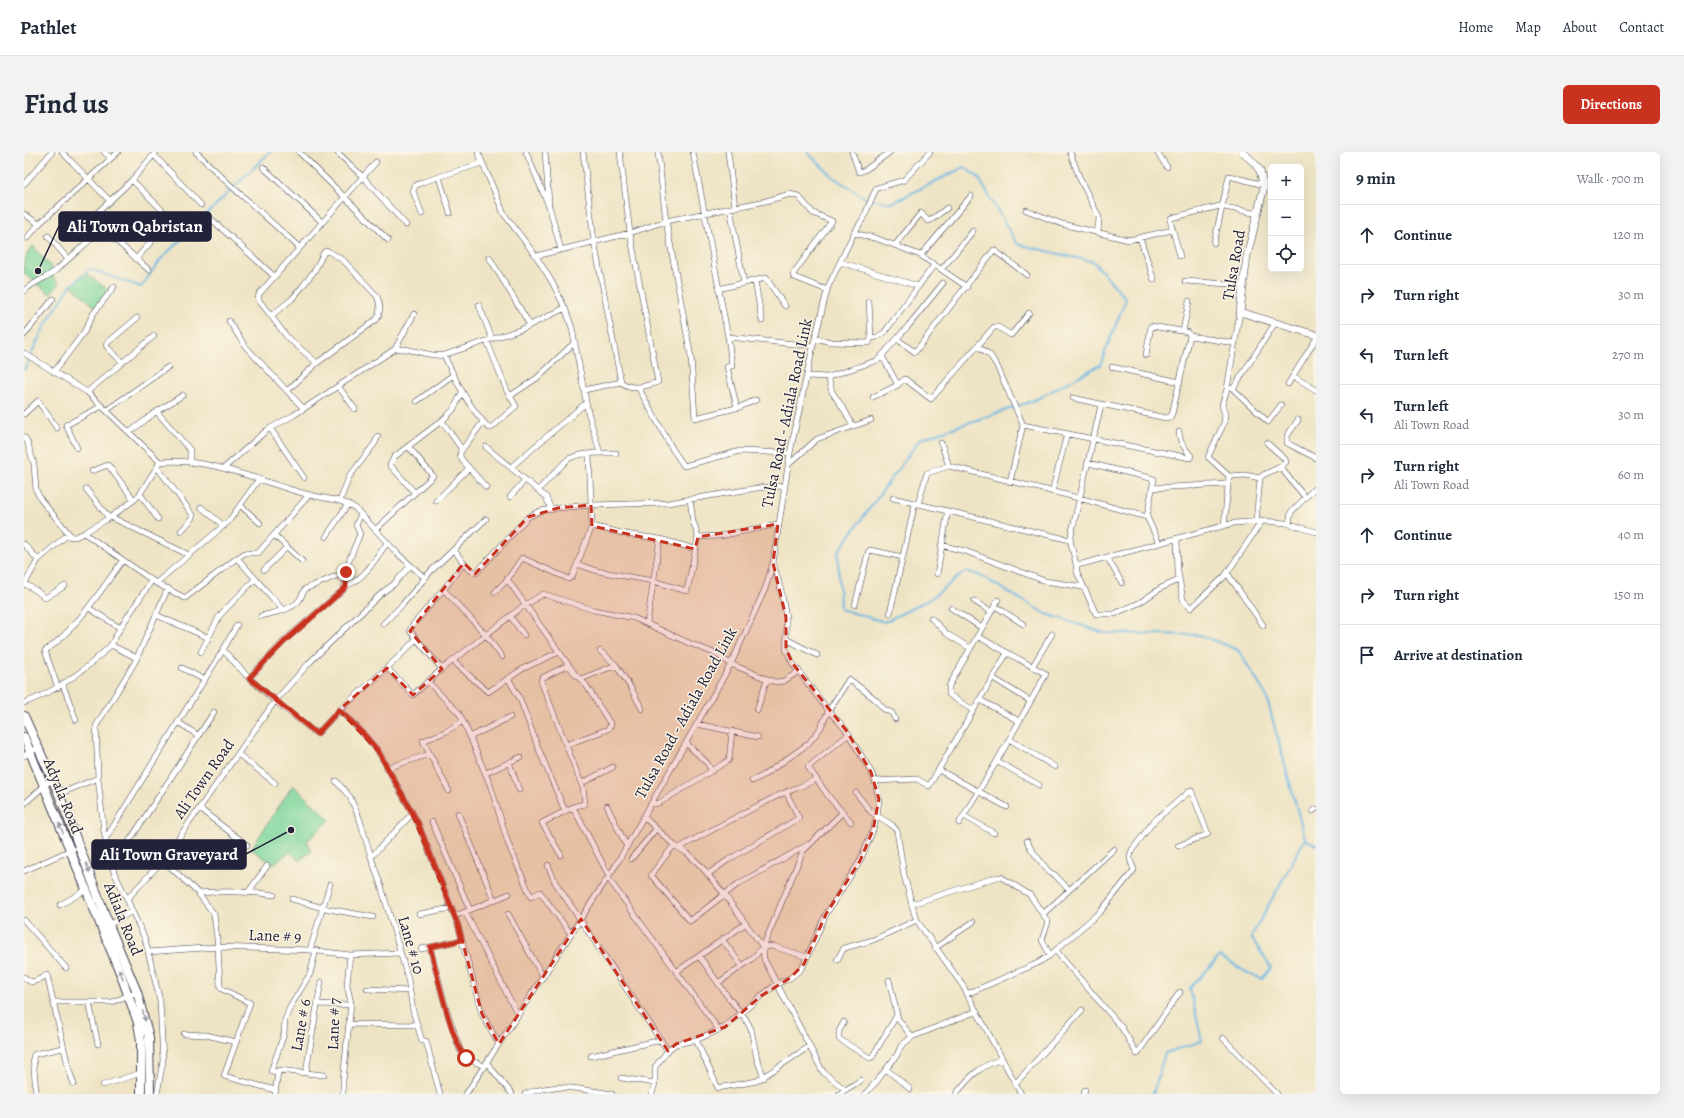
<!DOCTYPE html>
<html lang="en">
<head>
<meta charset="utf-8">
<style>
  body { margin:0; font-family:Alegreya,serif; background:#f2f2f3; color:#1f2937 }
  .controls { position:absolute; right:12px; top:12px; display:grid; overflow:hidden; border-radius:6px; box-shadow:0 4px 16px #0002 }
  .controls button { width:36px; height:36px; display:grid; place-items:center; padding:0; border:0; border-bottom:1px solid #e0e1e3; background:#fff; color:#1f2937; font:20px sans-serif }
  .stop { position:absolute; width:12px; height:12px; margin:-9px; border:3px solid #c8321e; border-radius:50%; background:#fff }
  .stop.end { background:#c8321e; border-color:#fff; box-shadow:0 1px 4px #0008 }
  .list { margin:0; padding:0; list-style:none }
  h2 { display:flex; justify-content:space-between; align-items:center; height:52px; margin:0; padding:0 16px; font-size:17px }
  h2 small { font-size:13px; font-weight:400; color:#747a83 }
  .list li { display:grid; grid-template-columns:26px 1fr auto; gap:12px; align-items:center; box-sizing:border-box; height:60px; padding:0 16px; border-top:1px solid #e0e1e3 }
  .list b { display:block; font-size:15px; white-space:nowrap }
  .list p { margin:0; font-size:13px; white-space:nowrap; color:#747a83 }
  .list em { font-size:13px; font-style:normal; color:#747a83 }
  .icon { flex:none; width:22px; height:22px; fill:none; stroke:currentColor; stroke-width:2; stroke-linecap:round; stroke-linejoin:round }
  .map { position:relative; flex:none; width:1292px; height:942px; overflow:hidden; border-radius:6px }
  header { display:flex; align-items:center; gap:24px; box-sizing:border-box; height:56px; padding:0 20px; background:#fff; border-bottom:1px solid #e0e1e3 }
  header strong { font-size:19px }
  nav { display:flex; gap:22px; margin-inline-start:auto; font-size:14px }
  .intro { display:flex; align-items:center; justify-content:space-between; box-sizing:border-box; height:96px; padding:0 24px }
  h1 { margin:0; font-size:28px }
  .button { padding:10px 18px; border-radius:6px; background:#c8321e; color:#fff; font-size:14px; font-weight:700 }
  main { display:flex; gap:24px; padding:0 24px }
  aside { flex:1; background:#fff; border-radius:6px; box-shadow:0 4px 16px #0002 }
  .map>svg:first-child { display:block }
  .green { fill:#7dd69b; stroke:#507c6b }
  .lines { fill:none; stroke-linecap:round; stroke-linejoin:round }
  .stream { stroke:#69b6e3; stroke-width:2 }
  .minor-casing { stroke:#413f50; stroke-width:6 }
  .secondary-casing { stroke:#413f50; stroke-width:8 }
  .primary-casing { stroke:#413f50; stroke-width:10 }
  .minor { stroke:#fff; stroke-width:5 }
  .secondary { stroke:#fff; stroke-width:7 }
  .primary { stroke:#fff; stroke-width:8 }
  .oneway { fill:#9c9ca7 }
  .route { stroke:#c8321e; stroke-width:5 }
  .marked { fill:#c8321e; fill-opacity:0.2; stroke:#c8321e; stroke-width:3; stroke-dasharray:8 5; stroke-linejoin:round }
  .labels { text-anchor:middle; dominant-baseline:central; stroke-width:3; stroke-linejoin:round; paint-order:stroke }
  .street-label { font-size:16px; fill:#22223b; stroke:#fcf5e5 }
  .leader { fill:none; stroke:#22223b; stroke-width:1.5 }
  .callout-dot { fill:#22223b; stroke:#fcf5e5; stroke-width:1.5 }
  .callout { fill:#22223b; stroke:#22223b; stroke-width:1.5 }
  .callout-label { font-size:17px; text-anchor:middle; font-weight:bold; fill:#fff }
</style>
</head>
<body>
<header>
<strong>Pathlet</strong>
<nav><a>Home</a><a>Map</a><a>About</a><a>Contact</a></nav>
</header>
<div class="intro"><h1>Find us</h1><a class="button">Directions</a></div>
<main>
<div class="map">
<svg width="1292" height="942" viewBox="0 0 1292 942">
  <rect width="100%" height="100%" fill="#fcf5e5"/>
  <filter id="ink" filterUnits="userSpaceOnUse"><feTurbulence type="fractalNoise" baseFrequency=".025" numOctaves="2"/><feDisplacementMap in="SourceGraphic" scale="8" xChannelSelector="R" yChannelSelector="G"/><feConvolveMatrix kernelMatrix="1 2 1 2 8 2 1 2 1" color-interpolation-filters="sRGB"/></filter>
  <filter id="wash" filterUnits="userSpaceOnUse"><feTurbulence type="fractalNoise" baseFrequency=".012" numOctaves="4" result="noise"/><feDisplacementMap in="SourceGraphic" scale="16" xChannelSelector="R" yChannelSelector="G"/><feGaussianBlur stdDeviation="0.9" result="paint"/><feColorMatrix in="noise" values="0 0 0 0 0 0 0 0 0 0 0 0 0 0 0 0 0 1.4 0 .05"/><feComposite in="paint" operator="in"/></filter>
  <g filter="url(#wash)">
    <rect width="100%" height="100%" fill="#eee4c5"/>
    <!-- green -->
    <path class="green" d="M9,94L28,116V123L35,132L26,142L0,121C0,110 1,103 9,94Z
      M61,120L84,138L71,155L47,133Z
      M269,633L306,668L283,689L287,699L275,709L266,700L249,712L227,697Z"/>
    <g class="lines">
      <!-- stream -->
      <path class="stream" d="M783,0L809,25L841,46L868,51L940,15L954,25L993,92L1070,110L1102,147L1076,213L1009,249L896,287L814,400L816,457L861,470L906,447L942,419L955,423L1020,461L1080,481L1176,483L1214,498L1242,543L1281,687L1292,693
        M0,218L20,175L47,133L66,117L117,135L137,107L246,0
        M1129,942L1141,901L1178,889L1166,836L1196,804L1222,820L1238,827L1247,816L1227,785L1281,687"/>
    </g>
  </g>
  <g filter="url(#ink)">
    <g class="lines">
      <!-- minor casing -->
      <g class="minor-casing">
        <path id="minor" d="M38,0L86,49
          M80,0L87,6
          M172,0L204,31L275,95
          M275,0L364,88
          M313,0L341,27L382,73
          M454,0L480,62L512,104L528,130L541,156L548,176L564,260L576,301
          M502,0L526,57L537,98
          M521,0L525,51
          M559,0L570,89L597,230
          M634,0L642,69L667,205L671,266L716,255L732,248
          M669,0L704,185L708,214L703,215L713,256
          M704,0L711,55
          M828,0L835,20L841,18L866,0
          M1046,0L1056,27L1075,65L1074,81
          M1133,0L1143,15
          M130,3L177,53
          M239,15L298,70
          M415,25L426,61
          M108,28L147,67L112,107
          M0,32L28,0
          M706,56L720,131
          M1002,58L1038,72L1105,88L1148,78
          M0,62L15,72
          M398,62L389,39L391,34L399,30L458,11
          M186,66L250,124
          M78,76L125,118
          M830,81L854,87L896,103L943,135
          M24,84L44,107
          M3,86L15,72L94,0
          M1116,86L1130,128
          M1190,91L1205,24L1240,33
          M871,93L897,61L904,69L907,68L923,56
          M897,103L947,44
          M512,104L606,81L642,69L742,49L766,42L774,44L789,61L808,69L769,122L770,125L803,138
          M1156,104L1146,68L1147,66L1196,54L1234,62
          M465,105L506,173
          M816,110L894,134
          M918,117L949,79
          M731,129L738,169
          M1161,129L1219,133
          M694,137L742,126L761,154
          M0,139C9,130 21,127 31,119C46,106 61,92 76,79L77,73L72,67V62L108,28L132,0
          M455,153L468,187
          M247,164L268,147L278,135L291,118L300,100L304,99L319,108L353,144C356,151 357,160 353,167L293,211L264,238
          M205,169L221,194L280,257
          M1159,179L1165,149
          M0,183L29,147
          M704,185L789,194
          M791,186L807,190L845,191L847,186L845,150
          M847,186L853,185L860,181L910,113
          M873,187L891,200L970,98L1003,123
          M954,194L966,203L973,214L999,273
          M371,197L390,162
          M0,201L63,240L136,310L116,342L110,348L85,366L60,381L51,385L42,384L14,408L0,433
          M420,203C433,231 444,254 465,276H467L492,254L483,239L463,189
          M1122,203L1127,174L1164,180L1166,184L1210,191
          M858,204L874,233
          M98,210L83,195L82,192L113,166
          M293,211L263,185L234,147L235,142L352,10
          M1088,215L1156,230
          M30,220L60,180L69,162L90,135
          M783,224L804,225L854,208L885,173L919,131
          M1269,224L1292,238
          M804,225L808,240L821,259L829,274
          M1264,232L1292,187
          M314,234L331,257
          M614,235L649,298L660,314L716,299L766,301
          M1208,236L1244,270L1257,253
          M1209,237L1251,171
          M560,238L597,230C609,239 621,234 634,230L606,81L596,0
          M63,240L130,184
          M486,244L513,226L551,190
          M849,245L872,234L881,227L907,247L970,175H974L987,183L1005,161
          M1049,246L1142,266L1146,265L1148,262L1166,184
          M393,249L429,223
          M1077,253L1046,388L1052,412H1058L1210,371L1238,369L1262,371L1292,380
          M83,258L144,215
          M133,260L166,298V311
          M0,262L14,249L33,276
          M1274,268L1263,284V291L1292,306
          M418,269L437,296L436,304L438,308L462,335
          M246,276L280,326
          M106,280L129,262L159,243
          M0,285L3,289L10,312L12,338L17,348L47,384
          M917,291L925,314
          M1243,291L1261,307L1262,310L1256,315
          M462,295L522,345L527,358
          M53,296L42,273L78,254
          M437,299L459,270
          M136,310C186,305 234,329 282,342C299,347 316,346 331,356L374,402L401,426
          M1064,311L1130,327L1123,365L1135,391
          M764,313L793,287L847,268
          M133,315L169,363V366L157,379
          M487,315L562,251
          M200,316L243,278L270,263L371,197C388,195 404,206 420,203L498,177L541,156
          M68,319L84,313L110,348
          M1205,324L1221,323L1236,326
          M986,330L999,273L1166,306L1167,304C1161,296 1155,290 1155,280
          M1128,336L1204,332
          M62,337L85,366
          M514,338L544,307C558,300 576,301 592,301
          M1028,340L1043,282
          M391,341L366,313L370,305L420,267L429,258L438,241
          M116,342L134,367
          M486,345L501,328
          M869,346L1046,388
          M316,349L325,325L351,291L354,284
          M412,349L445,316
          M894,352L903,321L925,314L1055,346L1123,365
          M216,353L236,371
          M177,355L200,374
          M87,365L165,403
          M1232,370L1236,326L1239,323L1256,315L1281,345
          M1265,372L1267,360L1292,335
          M568,374L602,382L636,387L671,397
          M1200,374L1205,324L1184,305L1200,271L1201,263L1198,253L1203,237L1216,160
          M351,378L409,324L385,295
          M60,381L132,431L161,446L213,406L259,458
          M250,383L278,409
          M302,385L324,352
          M674,385L696,384L754,372
          M1153,386L1154,420L1159,448L1167,456L1201,424L1238,369
          M0,392L14,408
          M917,393L941,399L1021,429L1059,435
          M430,398L444,417L452,421L504,365L516,359L534,356L567,353L644,351L733,336L760,334
          M1083,405L1098,431
          M213,406L221,401H234L285,343
          M440,411L424,432L388,474L386,479L418,517L498,455L519,442L570,458L610,466L665,491L690,501L707,512L743,527L752,530L760,529L775,519
          M553,412L573,419L629,429L663,439L674,385L672,377L669,370L666,347
          M1052,412L1053,420L1072,462H1091
          M240,418L263,395
          M1203,421L1239,473
          M913,422L924,359
          M483,427L551,522L562,533L587,573L584,577L542,593
          M132,431L204,370L235,327
          M1,432L13,439L21,446L41,434
          M322,434C342,426 351,407 363,391
          M420,438L462,483L478,505
          M471,440L483,428L498,406L545,427L548,425L568,374L565,302
          M950,449L967,460
          M831,453L844,401L846,398L879,405
          M971,454L999,472
          M65,456L96,476L87,493
          M927,456L958,476
          M866,461L891,351
          M1092,461L1115,451L1137,436L1155,428
          M132,463L185,486
          M237,464C248,461 263,459 273,451C277,447 278,442 281,437L322,420
          M486,464L500,483
          M907,466L923,482L946,496
          M623,471L636,387
          M359,472L378,453L407,419L462,367
          M96,476L128,428
          M762,487L793,503
          M199,498L213,473
          M576,499L592,513L607,536L618,557
          M177,500L196,463L231,427
          M429,509L464,540L500,516L535,500
          M1008,515L1028,482
          M158,516L181,528
          M363,516L389,543L418,517
          M225,526L261,488L319,438C323,432 321,426 322,419C325,406 331,394 336,382L332,373L337,362
          M484,526L496,547L515,598L541,659
          M969,526L1006,549
          M557,527L592,513
          M404,530L435,561L441,573L467,635L484,691L507,745L516,740L547,782
          M39,533L52,568
          M34,536L21,499C51,479 78,437 99,408
          M956,548L995,569
          M0,551C33,539 62,518 87,493L113,506
          M315,558L336,578L354,599L394,671L434,773L458,862L475,892
          M733,558L743,527
          M949,558L931,547L925,542V534L974,448
          M154,570L175,584
          M673,572L734,585
          M825,582L784,615L805,645L827,670
          M446,585L486,565
          M985,587L1031,615
          M662,591L683,611L688,619
          M214,602L251,631
          M0,604L13,596
          M973,609L1015,633
          M485,610L495,638
          M363,616L406,602
          M915,618L983,655
          M462,621L497,605
          M74,626L80,680L90,720L103,747
          M312,629L326,645L336,668L347,705
          M728,629L740,623L784,592L796,577L805,558L825,527L851,547L860,557L868,561L871,567
          M851,629L893,627L905,634L983,501
          M558,631L589,615
          M425,639L399,589L421,580L439,569
          M832,641L847,660L868,673L873,679L880,723L891,764L896,773L939,834L997,942
          M35,642L74,626L72,574L111,510L144,436
          M0,652L28,627
          M627,652L635,651L702,610L705,608L708,579
          M583,654L603,695
          M549,655L585,724
          M176,657L223,693
          M1289,659L1292,657
          M434,661L470,748
          M388,662L347,705L358,737L384,827L389,859L398,889H402L416,942
          M940,664L970,681
          M620,665L651,694L663,701L677,714L700,742L739,795L740,807L799,920L819,936
          M408,670L446,758
          M935,671L973,609L1022,522L953,484
          M82,686L199,498L225,526L251,549L286,510L359,440L370,432L386,414
          M1003,689L1007,697L1025,720L1031,723L1045,738
          M650,693L627,723L666,769L714,732L785,692
          M655,696C687,678 720,661 753,644C766,638 780,634 792,627
          M537,703L518,671L551,654L561,652L559,636L517,529L518,526L544,513
          M607,707L632,677
          M139,708L174,741C200,739 224,739 250,743
          M524,713L531,730L644,899
          M89,714L190,560
          M0,719L49,697
          M684,722L704,708L775,666L762,640
          M584,726L695,878
          M225,739L243,714
          M174,741L190,762L194,795L196,834L198,837L226,851L200,924L251,938
          M268,747L299,756L349,765
          M888,752L973,725H977L1006,743L1024,770L1018,788L1026,803
          M36,753L62,738
          M108,759L121,787L136,849L139,909L133,942
          M441,760L494,863
          M395,762L428,756
          M484,762L519,825
          M1019,762L1090,697
          M431,764L485,742
          M0,768L42,816
          M85,773L108,759L103,747L139,708L251,549L293,582C323,547 362,521 392,487
          M698,787L718,814
          M406,795L421,853L436,898L442,906L460,914
          M739,795L748,794L783,805
          M911,796L949,770
          M397,797L438,788
          M286,798L306,732
          M1032,799L1098,876L1113,902L1156,840
          M124,800L194,795L286,798L326,803L376,801
          M675,804L704,845L721,866L727,877L733,907L740,926
          M813,808L820,796L849,788L893,768
          M652,820L721,772
          M0,825C8,834 14,828 23,823L45,918L50,932
          M865,828L874,867L888,885
          M694,831L728,807L739,795L779,699L818,661
          M343,837L386,839
          M943,842L1014,811L1025,804L1077,759L1110,718C1107,710 1104,706 1108,698L1130,669L1167,638L1184,682L1154,694
          M29,850H88L113,840
          M65,850L74,892
          M294,852L327,853
          M820,870L815,879V887L846,906L848,905L873,863
          M325,872L393,873
          M160,882L182,883L212,890
          M1199,886L1253,942
          M672,888L694,936L733,929L786,894
          M567,904L637,888
          M463,911L488,942
          M862,917L886,937
          M282,920L297,830
          M254,922L255,918L300,923
          M597,926L631,931
          M991,932L1058,858
          M79,933L117,921
          M12,941L9,904L11,902L39,896
          M251,942L254,920L247,919L260,882L261,868L266,855L286,822L292,798
          M319,942V929L327,851L323,833L326,803
          M442,942L592,713L707,512L741,437L749,411L766,301L789,194L804,135L830,81L840,65L850,41L853,36L880,28L906,0
          M501,942C534,930 555,937 588,942
          M628,942L631,931V915L645,897L652,892L672,888L701,875L737,844L753,832L766,826L776,818L780,812L802,762L836,709L849,678L853,664L855,647L851,629L847,620L822,578L800,553L769,512L762,497V465L757,438L749,411
          M815,942L837,928
          M841,942L853,929L873,903L877,894L888,885L953,859
          M932,942C946,924 956,914 978,907
          M1060,942L1061,938"/>
      </g>
      <!-- secondary casing -->
      <g class="secondary-casing">
        <path id="secondary" d="M1219,0L1231,12L1236,19L1240,35L1223,104L1216,160L1292,183"/>
      </g>
      <!-- primary casing -->
      <g class="primary-casing">
        <path id="primary" d="M0,564L35,642L85,773L113,840L125,885L126,942
          M0,585L97,823L114,871L117,889V942"/>
      </g>
      <!-- minor -->
      <use href="#minor" class="minor"/>
      <!-- secondary -->
      <use href="#secondary" class="secondary"/>
      <!-- primary -->
      <use href="#primary" class="primary"/>
    </g>
    <!-- one-way arrows -->
    <defs><path id="oneway-solid" d="M-6-.8H1V-3.2L6.5 0L1 3.2V.8H-6Z"/></defs>
    <g class="oneway">
      <use href="#oneway-solid" transform="translate(37 676) rotate(-112)"/>
      <use href="#oneway-solid" transform="translate(64 716) rotate(69)"/>
      <use href="#oneway-solid" transform="translate(97 822) rotate(-112)"/>
      <use href="#oneway-solid" transform="translate(120 864) rotate(76)"/>
    </g>
  </g>
  <g class="lines" filter="url(#ink)">
    <!-- route -->
    <path class="route" d="M322,420V434L319,438L262,488L225,526L293,582L315,558L336,578L354,599L394,671L434,773L438,788L406,795C412,817 428,892 442,906"/>
  </g>
  <!-- marked area -->
  <path class="marked" d="M567,353L568,374L671,397L674,385L754,372L749,411L762,465V497L769,512L822,578L847,620L855,647L849,678L836,709L802,762L780,812L766,826L737,844L701,875L652,892L644,899L557,767L475,892L458,862L434,773L388,662L354,599L315,558L363,516L389,543L418,517L386,479L440,411L451,422L504,365L534,356Z"/>
  <g class="labels">
    <!-- street labels -->
    <g class="street-label">
      <text transform="translate(1210 113) rotate(-80)">Tulsa Road</text>
      <text transform="translate(763 261) rotate(-78)">Tulsa Road - Adiala Road Link</text>
      <text transform="translate(662 561) rotate(-61)">Tulsa Road - Adiala Road Link</text>
      <text transform="translate(180 627) rotate(-55)">Ali Town Road</text>
      <text transform="translate(39 644) rotate(68)">Adyala Road</text>
      <text transform="translate(99 767) rotate(68)">Adiala Road</text>
      <text transform="translate(251 784) rotate(2)">Lane # 9</text>
      <text transform="translate(387 793) rotate(74)">Lane # 10</text>
      <text transform="translate(310 872) rotate(-88)">Lane # 7</text>
      <text transform="translate(277 873) rotate(-80)">Lane # 6</text>
    </g>
  </g>
  <!-- callouts -->
  <path class="leader" d="M14 119L35 74M267 678L222 702"/>
  <g class="callout-dot">
    <circle cx="14" cy="119" r="4"/>
    <circle cx="267" cy="678" r="4"/>
  </g>
  <g class="callout">
    <rect x="35" y="60" width="152" height="29" rx="4"/>
    <rect x="68" y="688" width="154" height="29" rx="4"/>
  </g>
  <g class="callout-label">
    <text x="111" y="80">Ali Town Qabristan</text>
    <text x="145" y="708">Ali Town Graveyard</text>
  </g>
</svg>
<div class="controls">
<button>+</button>
<button>−</button>
<button><svg class="icon" aria-label="locate" viewBox="0 0 24 24"><circle cx="12" cy="12" r="6"/><path d="M12 2v4M12 18v4M2 12h4M18 12h4"/></svg></button>
</div>
<div class="stop" style="left:442px;top:906px"></div>
<div class="stop end" style="left:322px;top:420px"></div>
</div>
<aside>
<h2>9 min<small>Walk · 700 m</small></h2>
<ul class="list">
<li><svg class="icon" aria-label="ahead" viewBox="0 0 24 24"><path d="M12 20V5M6 11l6-6 6 6"/></svg><div><b>Continue</b></div><em>120 m</em></li>
<li><svg class="icon" aria-label="right" viewBox="0 0 24 24"><path d="M7 20v-9h11M14 6l5 5-5 5"/></svg><div><b>Turn right</b></div><em>30 m</em></li>
<li><svg class="icon" aria-label="left" viewBox="0 0 24 24"><path d="M17 20v-9H6M10 6l-5 5 5 5"/></svg><div><b>Turn left</b></div><em>270 m</em></li>
<li><svg class="icon" aria-label="left" viewBox="0 0 24 24"><path d="M17 20v-9H6M10 6l-5 5 5 5"/></svg><div><b>Turn left</b><p>Ali Town Road</p></div><em>30 m</em></li>
<li><svg class="icon" aria-label="right" viewBox="0 0 24 24"><path d="M7 20v-9h11M14 6l5 5-5 5"/></svg><div><b>Turn right</b><p>Ali Town Road</p></div><em>60 m</em></li>
<li><svg class="icon" aria-label="ahead" viewBox="0 0 24 24"><path d="M12 20V5M6 11l6-6 6 6"/></svg><div><b>Continue</b></div><em>40 m</em></li>
<li><svg class="icon" aria-label="right" viewBox="0 0 24 24"><path d="M7 20v-9h11M14 6l5 5-5 5"/></svg><div><b>Turn right</b></div><em>150 m</em></li>
<li><svg class="icon" aria-label="arrive" viewBox="0 0 24 24"><path d="M6 21V4h12l-3 4 3 4H6"/></svg><div><b>Arrive at destination</b></div></li>
</ul>
</aside>
</main>
</body>
</html>
